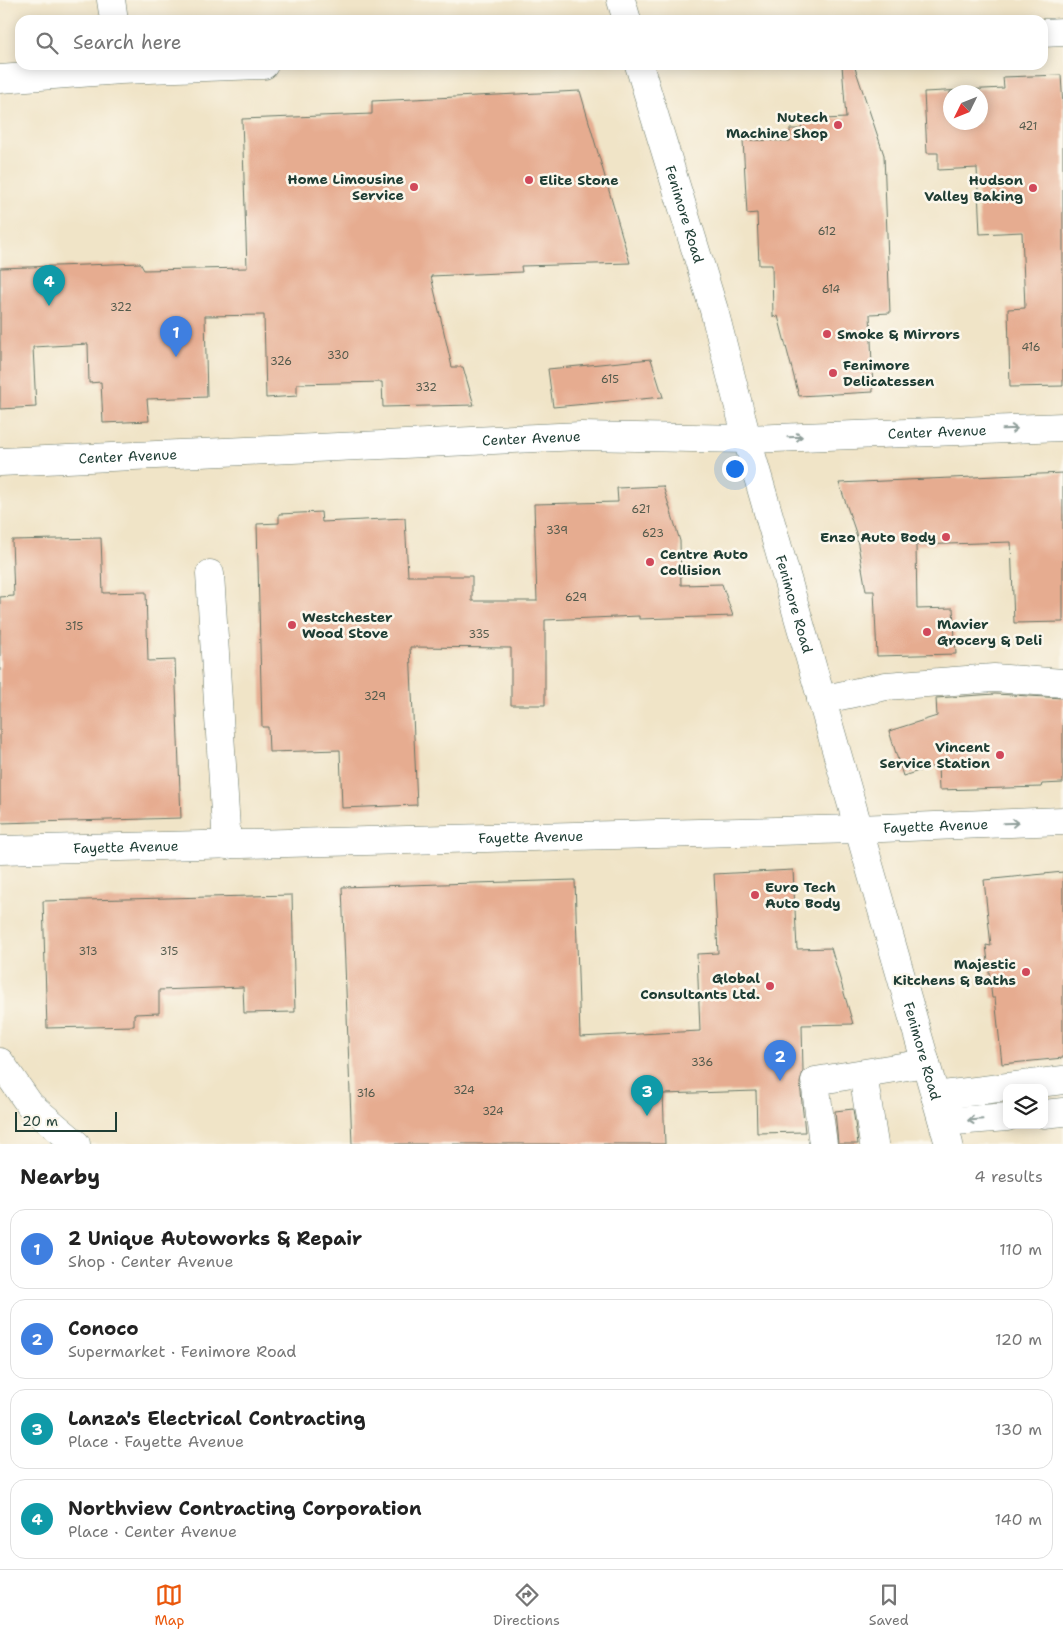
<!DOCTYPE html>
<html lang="en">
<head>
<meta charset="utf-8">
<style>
  body { margin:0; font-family:"Shantell Sans",sans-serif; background:#f6f6f6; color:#222 }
  .controls { position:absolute; right:15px; bottom:15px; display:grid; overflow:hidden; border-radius:10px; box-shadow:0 2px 12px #0003 }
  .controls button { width:45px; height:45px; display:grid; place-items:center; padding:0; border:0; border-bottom:1px solid #e0e0e0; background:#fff; color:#222; font:25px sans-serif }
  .compass { position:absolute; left:943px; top:85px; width:45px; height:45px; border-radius:50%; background:#fff; box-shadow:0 2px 12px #0003; rotate:227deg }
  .scale { position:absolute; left:15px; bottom:12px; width:102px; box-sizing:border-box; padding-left:5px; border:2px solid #1f3d34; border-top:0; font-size:14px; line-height:18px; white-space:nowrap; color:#1f3d34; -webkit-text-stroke:4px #fbf7ec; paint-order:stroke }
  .you { position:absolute; left:734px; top:468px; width:18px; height:18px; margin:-12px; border:4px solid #fff; border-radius:50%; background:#1a73e8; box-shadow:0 0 0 8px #1a73e833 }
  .badge { display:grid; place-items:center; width:32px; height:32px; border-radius:50%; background:#ea580c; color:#fff; font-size:16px; font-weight:700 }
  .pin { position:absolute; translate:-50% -41px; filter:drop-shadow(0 1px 2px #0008) }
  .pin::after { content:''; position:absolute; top:26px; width:18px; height:15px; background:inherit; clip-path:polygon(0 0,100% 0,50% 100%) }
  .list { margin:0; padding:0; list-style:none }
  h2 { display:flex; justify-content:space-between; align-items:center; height:65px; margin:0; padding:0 20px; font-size:21px }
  h2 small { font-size:16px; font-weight:400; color:#767676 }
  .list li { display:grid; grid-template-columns:32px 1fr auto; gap:15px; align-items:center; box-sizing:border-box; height:80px; margin:0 10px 10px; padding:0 10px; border:1px solid #e0e0e0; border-radius:15px }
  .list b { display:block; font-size:19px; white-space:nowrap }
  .list p { margin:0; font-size:16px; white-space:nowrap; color:#767676 }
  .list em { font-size:16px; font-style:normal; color:#767676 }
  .icon { flex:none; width:28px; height:28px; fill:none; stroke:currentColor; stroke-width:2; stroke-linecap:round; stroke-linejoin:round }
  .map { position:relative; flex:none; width:1063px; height:1144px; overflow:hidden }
  .search { position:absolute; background:#fff; box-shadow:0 2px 12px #0003; left:15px; right:15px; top:15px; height:55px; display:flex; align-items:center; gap:12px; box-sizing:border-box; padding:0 18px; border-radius:15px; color:#767676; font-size:19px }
  .sheet { height:425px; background:#fff }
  nav { display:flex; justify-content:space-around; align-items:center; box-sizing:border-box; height:70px; border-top:1px solid #e0e0e0; background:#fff; font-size:14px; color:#767676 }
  nav a { display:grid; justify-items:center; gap:2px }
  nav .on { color:#ea580c }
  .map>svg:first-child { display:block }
  .building { fill:#e6ac90; fill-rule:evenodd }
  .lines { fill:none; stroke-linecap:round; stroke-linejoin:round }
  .minor-casing { stroke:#687767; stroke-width:29 }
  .minor { stroke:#fff; stroke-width:28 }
  .oneway { stroke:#8f9e9a }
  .poi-dot { fill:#d1495b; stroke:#fbf7ec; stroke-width:2 }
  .labels { text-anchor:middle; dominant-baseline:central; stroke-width:5; stroke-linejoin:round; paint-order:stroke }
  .number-label { font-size:11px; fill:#51594b }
  .poi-label { font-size:14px; font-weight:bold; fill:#1f3d34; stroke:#fbf7ec; text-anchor:end }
  .street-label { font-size:14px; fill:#1f3d34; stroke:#fbf7ec }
</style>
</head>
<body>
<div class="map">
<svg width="1063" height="1144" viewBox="0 0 1063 1144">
  <rect width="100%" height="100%" fill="#fbf7ec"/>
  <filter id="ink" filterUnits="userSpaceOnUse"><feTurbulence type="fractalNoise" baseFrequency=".02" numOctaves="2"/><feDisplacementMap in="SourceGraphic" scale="10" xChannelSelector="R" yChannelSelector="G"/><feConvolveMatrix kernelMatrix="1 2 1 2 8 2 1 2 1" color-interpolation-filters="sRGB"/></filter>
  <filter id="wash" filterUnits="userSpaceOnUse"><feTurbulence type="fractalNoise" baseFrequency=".0096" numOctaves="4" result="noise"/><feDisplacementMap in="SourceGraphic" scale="20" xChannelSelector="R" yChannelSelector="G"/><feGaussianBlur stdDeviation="1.12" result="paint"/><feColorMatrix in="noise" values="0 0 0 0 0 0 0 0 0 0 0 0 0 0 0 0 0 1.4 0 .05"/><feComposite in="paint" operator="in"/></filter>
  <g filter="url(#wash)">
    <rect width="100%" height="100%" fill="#f0e4c7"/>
    <g id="blocks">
      <!-- building -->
      <path class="building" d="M842,65H854L884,155L890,313L870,314L873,392L799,396L778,316L773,317L772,265H759L757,213L747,214L743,140L790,141V129H802L801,120L846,118Z
        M1061,75L1063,106V386L1010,387L1008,309L1025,308L1022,232L980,234L977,168L938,170V153H927L924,92L1004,88L1003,77ZM950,92H980V122H950Z
        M580,91L630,263L521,266L522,272L431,276L452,367H463L474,405L383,407L382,382L297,384V396L266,398L264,315L205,316L207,397L147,399L149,421L103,423L101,382L89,383L88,344L33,347L36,407L0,409V268L140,263L144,270L247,268L242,119L372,114V101Z
        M651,359L663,397L553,407L548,369Z
        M1063,473V622L1014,623L1011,542L916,545L917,609L953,608L956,654L877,656L874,591H866L856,533L839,483Z
        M663,486L680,541L681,585L722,584L733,616L639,619V616L545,620V705H511V648L410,647L417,805L342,808L340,750L269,752L268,727H262L257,524L279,523V514L321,512L322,522L405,518L408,576H472V601H537L534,504L618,502L617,488Z
        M101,538L103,593L146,592L148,661L175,660L181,818L0,823V597L14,596L12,540Z
        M995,694L1063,698V783L1042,784L1041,787L939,790L938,765L903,776L889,731L937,716L936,698Z
        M793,870L797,949L831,948L853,1024L802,1025L803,1071L800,1083L805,1132L757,1133L756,1091L663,1094L665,1144H352L342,887L575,880L580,1037L700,1031L697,954L718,953L714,874Z
        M1063,872V1058L1002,1064L995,998H992L986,945L991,946L984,880Z
        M292,895L295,1012L244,1013L243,987L159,990V1013L134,1014V1026L47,1028L43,901Z
        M853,1109L858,1144H838L835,1111Z"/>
    </g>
  </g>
  <g filter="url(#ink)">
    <use href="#blocks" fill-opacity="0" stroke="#687767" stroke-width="1"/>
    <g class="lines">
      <!-- minor casing -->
      <g class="minor-casing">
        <g id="minor">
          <path d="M111,0L114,20"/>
          <path d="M621,0L627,20"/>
          <path d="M1043,33L1063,32"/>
          <path id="s1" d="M639,65L714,310L747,439L949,1144"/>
          <path d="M0,79L120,70L264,65"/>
          <path id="s2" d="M0,462L581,436L747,439L1063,427"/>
          <path d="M210,574L227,845"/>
          <path d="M821,700L886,686L994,678L1063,683"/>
          <path id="s3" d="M0,850L857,829L1063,821"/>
          <path d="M0,1062L30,1105L76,1144"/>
          <path d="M863,1074L874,1144"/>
          <path d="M935,1096L1063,1080"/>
          <path d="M1044,1114L1063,1112"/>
          <path d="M943,1122L1007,1117"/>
          <path d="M823,1144L815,1081L926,1063"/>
        </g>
      </g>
      <!-- minor -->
      <use href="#minor" class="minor"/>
    </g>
    <!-- one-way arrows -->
    <defs><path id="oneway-shaft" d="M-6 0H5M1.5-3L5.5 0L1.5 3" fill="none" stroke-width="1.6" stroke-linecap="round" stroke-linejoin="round" transform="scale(1.25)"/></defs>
    <g class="oneway">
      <use href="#oneway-shaft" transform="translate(1010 429) rotate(-2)"/>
      <use href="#oneway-shaft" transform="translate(795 437) rotate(-2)"/>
      <use href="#oneway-shaft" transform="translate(1011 823) rotate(-2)"/>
      <use href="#oneway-shaft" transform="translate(975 1120) rotate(175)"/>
    </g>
  </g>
  <!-- markers -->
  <g class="poi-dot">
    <circle cx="838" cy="125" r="5"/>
    <circle cx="529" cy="180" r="5"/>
    <circle cx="414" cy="187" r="5"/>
    <circle cx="1033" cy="188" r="5"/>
    <circle cx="827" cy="334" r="5"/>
    <circle cx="833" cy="373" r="5"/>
    <circle cx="946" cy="537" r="5"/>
    <circle cx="650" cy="562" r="5"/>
    <circle cx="292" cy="625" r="5"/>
    <circle cx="927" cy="632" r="5"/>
    <circle cx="1000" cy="755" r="5"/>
    <circle cx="755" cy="895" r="5"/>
    <circle cx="1026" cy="972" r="5"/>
    <circle cx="770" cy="986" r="5"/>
  </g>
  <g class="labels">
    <!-- number labels -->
    <g class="number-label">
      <text x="1028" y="126">421</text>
      <text x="827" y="231">612</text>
      <text x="831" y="289">614</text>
      <text x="121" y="307">322</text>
      <text x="1031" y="347">416</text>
      <text x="338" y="355">330</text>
      <text x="281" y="361">326</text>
      <text x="610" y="379">615</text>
      <text x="426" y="387">332</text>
      <text x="641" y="509">621</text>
      <text x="557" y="530">339</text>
      <text x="653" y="533">623</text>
      <text x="576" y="597">629</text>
      <text x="74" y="626">315</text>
      <text x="479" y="634">335</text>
      <text x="375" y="696">329</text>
      <text x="88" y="951">313</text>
      <text x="169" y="951">315</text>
      <text x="702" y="1062">336</text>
      <text x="464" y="1090">324</text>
      <text x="366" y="1093">316</text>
      <text x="493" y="1111">324</text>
    </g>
    <!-- poi labels -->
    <g class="poi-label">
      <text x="828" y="117">Nutech<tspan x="828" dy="16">Machine Shop</tspan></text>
      <text x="404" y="179">Home Limousine<tspan x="404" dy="16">Service</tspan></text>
      <text x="539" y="180" text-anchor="start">Elite Stone</text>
      <text x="1023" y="180">Hudson<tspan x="1023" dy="16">Valley Baking</tspan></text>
      <text x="837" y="334" text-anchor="start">Smoke &amp; Mirrors</text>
      <text x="843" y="365" text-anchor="start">Fenimore<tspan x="843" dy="16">Delicatessen</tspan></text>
      <text x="936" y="537">Enzo Auto Body</text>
      <text x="660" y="554" text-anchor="start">Centre Auto<tspan x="660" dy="16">Collision</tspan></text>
      <text x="302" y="617" text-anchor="start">Westchester<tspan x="302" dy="16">Wood Stove</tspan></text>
      <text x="937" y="624" text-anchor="start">Mavier<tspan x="937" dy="16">Grocery &amp; Deli</tspan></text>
      <text x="990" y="747">Vincent<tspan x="990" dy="16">Service Station</tspan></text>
      <text x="765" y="887" text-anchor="start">Euro Tech<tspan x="765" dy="16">Auto Body</tspan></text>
      <text x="1016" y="964">Majestic<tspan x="1016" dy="16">Kitchens &amp; Baths</tspan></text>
      <text x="760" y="978">Global<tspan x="760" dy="16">Consultants Ltd.</tspan></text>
    </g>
    <!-- street labels -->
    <g class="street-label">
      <text stroke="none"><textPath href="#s1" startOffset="156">Fenimore Road</textPath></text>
      <text stroke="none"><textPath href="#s2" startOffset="938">Center Avenue</textPath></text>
      <text stroke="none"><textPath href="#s2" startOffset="532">Center Avenue</textPath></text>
      <text stroke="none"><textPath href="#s2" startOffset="128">Center Avenue</textPath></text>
      <text stroke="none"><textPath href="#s1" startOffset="561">Fenimore Road</textPath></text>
      <text stroke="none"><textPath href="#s3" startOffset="936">Fayette Avenue</textPath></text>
      <text stroke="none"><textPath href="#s3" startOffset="531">Fayette Avenue</textPath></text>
      <text stroke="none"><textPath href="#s3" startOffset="126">Fayette Avenue</textPath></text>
      <text stroke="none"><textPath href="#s1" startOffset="1026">Fenimore Road</textPath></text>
    </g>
  </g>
</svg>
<div class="controls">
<button><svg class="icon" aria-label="layers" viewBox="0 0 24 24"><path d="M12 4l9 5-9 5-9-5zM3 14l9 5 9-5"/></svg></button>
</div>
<svg class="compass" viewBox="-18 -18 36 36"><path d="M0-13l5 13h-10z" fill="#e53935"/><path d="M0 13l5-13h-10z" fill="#767676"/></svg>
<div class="scale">20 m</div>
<div class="you"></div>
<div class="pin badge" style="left:176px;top:357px;background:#3f7fe0">1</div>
<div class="pin badge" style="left:780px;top:1081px;background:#3f7fe0">2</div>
<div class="pin badge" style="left:647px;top:1116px;background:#0f9aa8">3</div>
<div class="pin badge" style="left:49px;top:306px;background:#0f9aa8">4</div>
<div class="search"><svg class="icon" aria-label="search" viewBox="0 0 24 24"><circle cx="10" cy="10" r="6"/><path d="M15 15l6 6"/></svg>Search here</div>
</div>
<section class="sheet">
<h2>Nearby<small>4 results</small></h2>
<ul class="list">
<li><span class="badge" style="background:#3f7fe0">1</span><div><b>2 Unique Autoworks &amp; Repair</b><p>Shop · Center Avenue</p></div><em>110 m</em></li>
<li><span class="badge" style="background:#3f7fe0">2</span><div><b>Conoco</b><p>Supermarket · Fenimore Road</p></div><em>120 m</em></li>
<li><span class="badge" style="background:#0f9aa8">3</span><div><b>Lanza's Electrical Contracting</b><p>Place · Fayette Avenue</p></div><em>130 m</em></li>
<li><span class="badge" style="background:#0f9aa8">4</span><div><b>Northview Contracting Corporation</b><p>Place · Center Avenue</p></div><em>140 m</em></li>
</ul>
</section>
<nav>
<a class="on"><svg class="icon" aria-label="map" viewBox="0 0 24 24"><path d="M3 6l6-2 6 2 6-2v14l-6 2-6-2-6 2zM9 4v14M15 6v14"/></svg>Map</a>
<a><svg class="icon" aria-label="directions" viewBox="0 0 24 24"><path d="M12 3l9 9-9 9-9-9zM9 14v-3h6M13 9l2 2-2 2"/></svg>Directions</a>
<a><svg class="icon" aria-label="saved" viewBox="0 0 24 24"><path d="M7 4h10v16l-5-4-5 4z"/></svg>Saved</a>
</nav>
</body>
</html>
